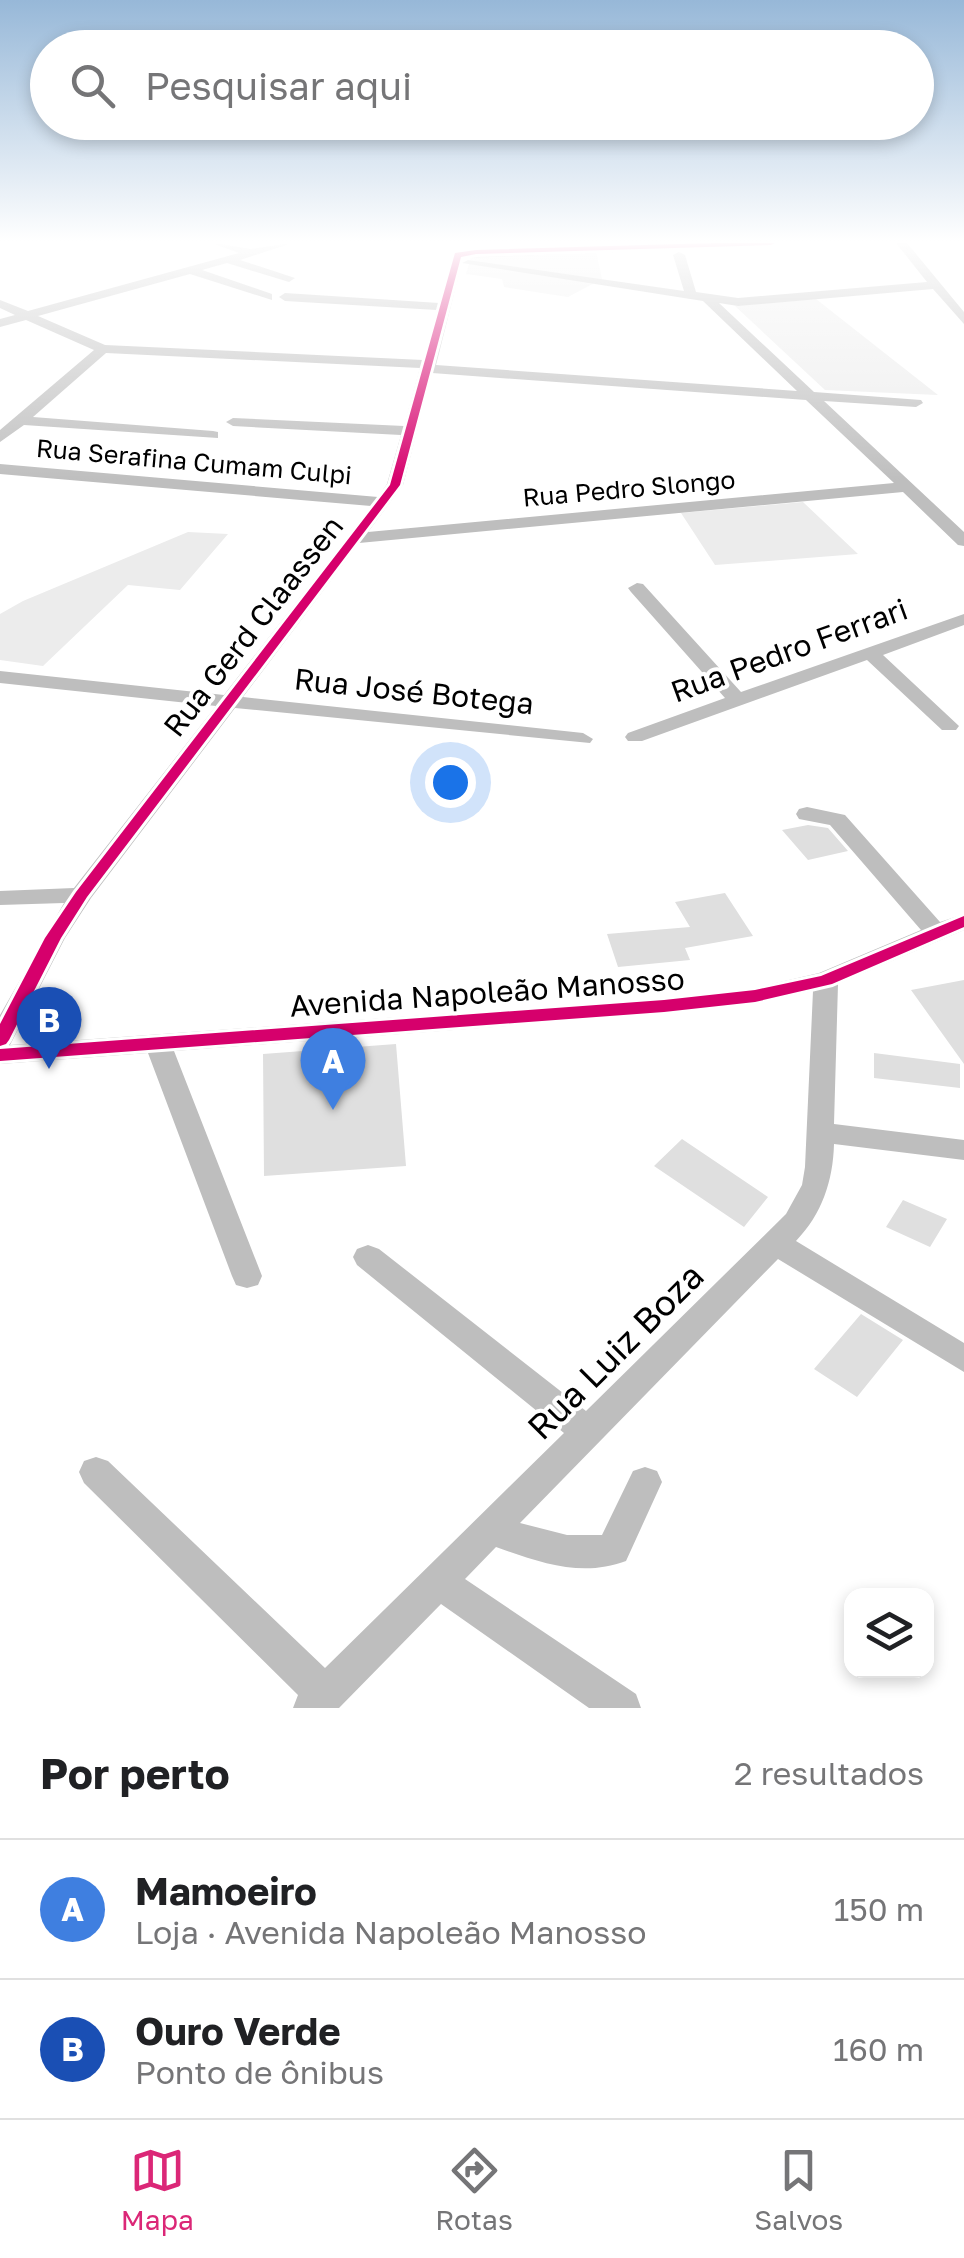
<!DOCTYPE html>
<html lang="pt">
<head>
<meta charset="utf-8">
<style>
  body { margin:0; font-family:"Golos Text",sans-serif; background:#f6f6f6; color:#202124 }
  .controls { position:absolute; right:30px; bottom:30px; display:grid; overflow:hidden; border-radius:20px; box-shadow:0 5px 15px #0003 }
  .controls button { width:90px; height:90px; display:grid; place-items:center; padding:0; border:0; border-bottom:2px solid #e0e0e0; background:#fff; color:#202124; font:50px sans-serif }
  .you { position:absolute; left:450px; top:782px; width:35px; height:35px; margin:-25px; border:8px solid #fff; border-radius:50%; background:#1a73e8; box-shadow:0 0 0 15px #1a73e833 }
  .badge { display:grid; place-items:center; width:65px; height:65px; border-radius:50%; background:#db2777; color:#fff; font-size:32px; font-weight:700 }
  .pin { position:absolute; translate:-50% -82px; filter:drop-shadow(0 2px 5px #0008) }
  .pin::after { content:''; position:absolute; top:52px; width:35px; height:30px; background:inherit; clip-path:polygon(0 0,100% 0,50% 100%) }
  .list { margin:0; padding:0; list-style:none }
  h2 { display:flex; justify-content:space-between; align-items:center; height:130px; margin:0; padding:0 40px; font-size:42px }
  h2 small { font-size:32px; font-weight:400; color:#757577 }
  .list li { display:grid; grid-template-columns:65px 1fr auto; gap:30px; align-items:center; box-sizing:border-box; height:140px; padding:0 40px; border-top:2px solid #e0e0e0 }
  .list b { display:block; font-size:38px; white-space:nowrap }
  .list p { margin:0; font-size:32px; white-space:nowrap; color:#757577 }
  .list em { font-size:32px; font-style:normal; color:#757577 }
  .icon { flex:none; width:55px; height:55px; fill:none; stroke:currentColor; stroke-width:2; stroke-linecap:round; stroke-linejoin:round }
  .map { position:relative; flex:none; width:964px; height:1708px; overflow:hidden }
  .search { position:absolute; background:#fff; box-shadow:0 5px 15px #0003; left:30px; right:30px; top:30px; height:110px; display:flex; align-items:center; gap:25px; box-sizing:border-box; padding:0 35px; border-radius:55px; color:#757577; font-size:38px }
  .sheet { height:410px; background:#fff }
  nav { display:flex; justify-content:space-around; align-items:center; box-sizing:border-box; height:140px; border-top:2px solid #e0e0e0; background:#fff; font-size:28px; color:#757577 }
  nav a { display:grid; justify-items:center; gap:5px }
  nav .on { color:#db2777 }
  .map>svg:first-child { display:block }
  .green { fill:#ececec }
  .building { fill:#dfdfdf }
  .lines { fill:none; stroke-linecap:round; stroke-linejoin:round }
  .minor { fill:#bebebe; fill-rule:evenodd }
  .cycleway-casing { stroke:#fff; stroke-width:6 }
  .cycleway { fill:#d6006c; fill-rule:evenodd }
  .labels { text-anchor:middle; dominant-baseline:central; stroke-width:8; stroke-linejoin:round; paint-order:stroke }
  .far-street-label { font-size:25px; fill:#000; stroke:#fff }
  .street-label { font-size:30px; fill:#000; stroke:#fff }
  .near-street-label { font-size:35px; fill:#000; stroke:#fff }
</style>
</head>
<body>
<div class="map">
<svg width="964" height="1708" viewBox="0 0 964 1708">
  <rect width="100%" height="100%" fill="#fff"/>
  <!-- green -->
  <path class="green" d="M596,251L602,279L568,297L504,287L502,279L466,274L472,255Z
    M816,299L938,395L825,390L735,306Z
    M803,502L858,554L715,565L681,513Z
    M188,532L228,534L180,590L128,585L43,666L0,660V614L23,601Z"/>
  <!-- building -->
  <path class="building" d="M808,825L828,828L848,851L808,860L782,830Z
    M725,893L753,936L685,948L690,960L618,967L607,934L690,927L675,902Z
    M964,980V1064L911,990Z
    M396,1044L406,1166L264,1176L263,1054Z
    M874,1053L960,1064V1088L874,1078Z
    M682,1139L768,1197L744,1227L654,1166Z
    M903,1200L947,1219L930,1247L886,1227Z
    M861,1314L903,1340L857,1397L814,1369Z"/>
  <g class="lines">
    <!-- minor -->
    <path class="minor" d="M212,243L251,249L292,243L240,260L295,278L289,282L227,263L202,270L272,294V300L190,274L38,316L105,345L423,360L437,310L285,301L279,297L285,293L439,303L452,255L476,249L776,243L771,246L463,258L436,365L797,391L703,301L462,263L468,260L684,291L673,255L679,252L685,255L696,292L738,298L927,282L896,243H907L964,312V324L933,289L738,306L719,303L814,392L921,400L923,403L916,407L824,401L964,532V546L958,545L903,492L359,543L243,697L583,733L593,739L590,743L235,708L91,898L65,938L10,1045L664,998L755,988L819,973L921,930L830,825L799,819L796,814L799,809L807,807L845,815L940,922L964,914V930L838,984L834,1124L964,1140V1160L834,1144C833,1181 822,1214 796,1241L964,1343V1372L778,1259L520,1523L567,1535H602L633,1471L645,1467L657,1471L662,1482L626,1561C581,1578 539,1562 496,1547L465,1579L636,1694L641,1708H589L441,1604L339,1708H293L298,1695L84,1483L79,1472L84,1461L96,1457L108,1461L325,1668L564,1433L357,1265L353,1257L357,1249L368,1245L379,1249L586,1411L786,1214L802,1185L805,1167L813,991L755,1004L664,1014L174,1051L262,1276L258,1285L247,1288L236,1285L232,1276L148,1053L0,1064V1015L64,903L0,905V891L74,888L216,706L0,683V671L224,695L371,506L0,474V464L378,497L387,484L401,435L233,426L226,422L233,418L404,426L420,368L106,353L33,417L213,431L218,432V438L24,425L0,442V430L94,350L26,320L0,327V319L15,315L0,308V300L28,311L239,253ZM432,373L806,400L894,483L368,532L403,485Z
      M637,583L643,584L741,692L964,614V625L883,655L959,726L956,730H942L867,660L642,741H628L625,737L628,733L725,698L631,592L628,588Z"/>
    <!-- cycleway casing -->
    <g class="cycleway-casing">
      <path id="cycleway" d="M713,243H775L771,245L476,254L461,257L400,485L87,897L61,938L9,1040L6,1044L0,1046V1024L45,938L76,892L390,485L455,253L476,250Z
        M964,916V927L832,984L755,1002L664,1012L0,1061V1049L664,1000L755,990L821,976Z"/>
    </g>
    <!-- cycleway -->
    <use href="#cycleway" class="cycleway"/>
  </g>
  <!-- sky -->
  <linearGradient id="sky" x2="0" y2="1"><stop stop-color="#97b8d8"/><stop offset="0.5" stop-color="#fff"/><stop offset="1" stop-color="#fff" stop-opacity="0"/></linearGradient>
  <rect width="964" height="482" fill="url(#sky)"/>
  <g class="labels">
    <!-- far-street labels -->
    <g class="far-street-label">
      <text transform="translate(194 461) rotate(5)">Rua Serafina Cumam Culpi</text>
      <text transform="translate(629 488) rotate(-5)">Rua Pedro Slongo</text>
    </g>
    <!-- street labels -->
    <g class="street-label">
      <text transform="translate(253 626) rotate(-52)">Rua Gerd Claassen</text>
      <text transform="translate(789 650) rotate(-20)">Rua Pedro Ferrari</text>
      <text transform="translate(414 691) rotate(6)">Rua José Botega</text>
      <text transform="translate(487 992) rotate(-4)">Avenida Napoleão Manosso</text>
    </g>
    <!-- near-street labels -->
    <g class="near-street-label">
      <text transform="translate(615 1351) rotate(-45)">Rua Luiz Boza</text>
    </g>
  </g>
</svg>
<div class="controls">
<button><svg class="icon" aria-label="layers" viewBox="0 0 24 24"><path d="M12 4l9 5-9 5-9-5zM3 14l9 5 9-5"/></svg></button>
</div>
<div class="you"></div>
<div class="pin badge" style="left:333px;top:1110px;background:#3f7fe0">A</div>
<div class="pin badge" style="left:49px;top:1069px;background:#1a4fb4">B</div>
<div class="search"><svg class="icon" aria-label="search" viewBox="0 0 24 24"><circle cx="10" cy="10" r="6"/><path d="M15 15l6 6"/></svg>Pesquisar aqui</div>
</div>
<section class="sheet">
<h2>Por perto<small>2 resultados</small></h2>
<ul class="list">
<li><span class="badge" style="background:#3f7fe0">A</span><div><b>Mamoeiro</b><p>Loja · Avenida Napoleão Manosso</p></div><em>150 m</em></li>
<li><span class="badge" style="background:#1a4fb4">B</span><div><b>Ouro Verde</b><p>Ponto de ônibus</p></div><em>160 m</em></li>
</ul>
</section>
<nav>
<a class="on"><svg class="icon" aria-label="map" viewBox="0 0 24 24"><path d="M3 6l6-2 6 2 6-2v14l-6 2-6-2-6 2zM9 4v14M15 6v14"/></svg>Mapa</a>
<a><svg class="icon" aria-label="directions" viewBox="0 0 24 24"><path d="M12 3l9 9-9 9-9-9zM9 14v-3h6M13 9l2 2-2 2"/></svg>Rotas</a>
<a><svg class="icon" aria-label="saved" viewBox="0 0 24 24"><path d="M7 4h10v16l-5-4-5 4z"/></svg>Salvos</a>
</nav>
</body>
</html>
